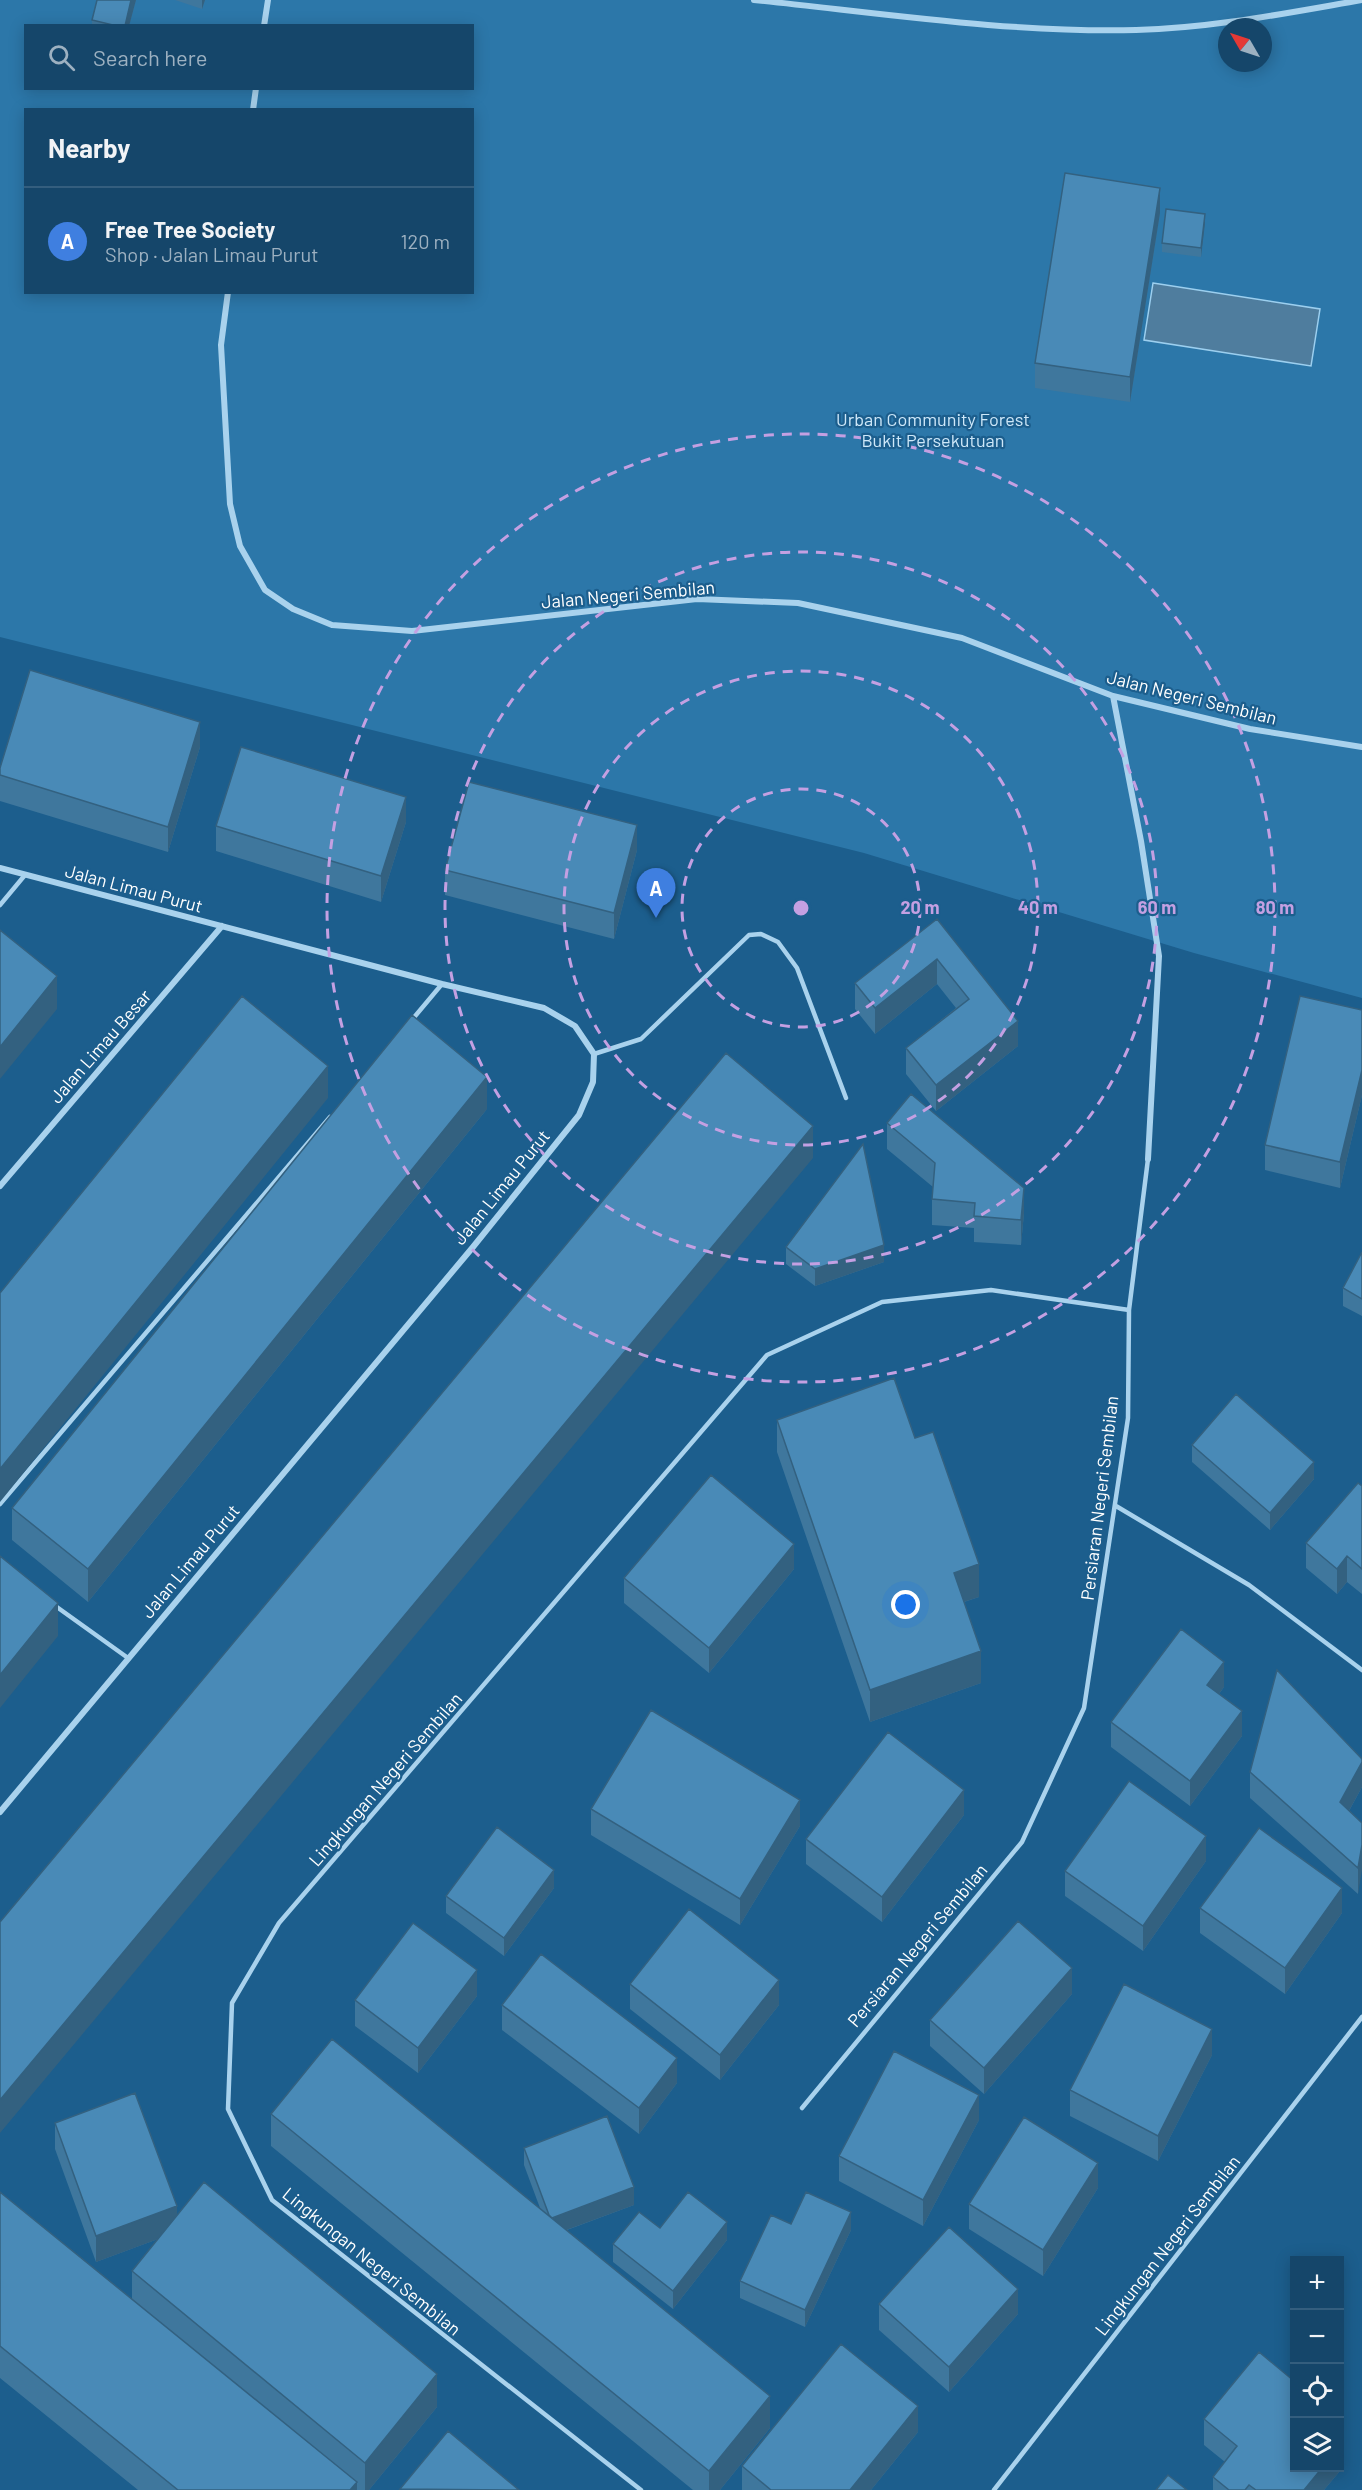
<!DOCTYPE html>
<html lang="en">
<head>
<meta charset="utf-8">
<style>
  body { margin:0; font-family:Barlow,sans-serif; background:#1e4d70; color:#f1f3f6 }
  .controls { position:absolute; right:18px; bottom:18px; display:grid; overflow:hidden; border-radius:0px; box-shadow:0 3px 15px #0003 }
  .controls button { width:54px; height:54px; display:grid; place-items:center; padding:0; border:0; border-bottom:2px solid #345e7e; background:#15466a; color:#f1f3f6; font:30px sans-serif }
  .compass { position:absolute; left:1218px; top:18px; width:54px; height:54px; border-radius:50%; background:#15466a; box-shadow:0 3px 15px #0003; rotate:309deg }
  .you { position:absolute; left:906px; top:1605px; width:21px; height:21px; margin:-15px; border:4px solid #fff; border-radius:50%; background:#1a73e8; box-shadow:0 0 0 9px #1a73e833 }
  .badge { display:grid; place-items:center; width:39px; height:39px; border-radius:50%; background:#eead8d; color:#fff; font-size:20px; font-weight:700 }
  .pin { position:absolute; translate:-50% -50px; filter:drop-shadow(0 2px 3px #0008) }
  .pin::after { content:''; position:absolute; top:32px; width:21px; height:18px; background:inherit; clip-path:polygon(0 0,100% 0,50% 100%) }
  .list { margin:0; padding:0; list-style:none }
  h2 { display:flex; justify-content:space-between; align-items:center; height:78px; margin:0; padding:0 24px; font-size:26px }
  h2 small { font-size:20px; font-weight:400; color:#9db1c1 }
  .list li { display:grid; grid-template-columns:39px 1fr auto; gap:18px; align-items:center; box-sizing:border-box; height:108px; padding:0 24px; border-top:2px solid #345e7e }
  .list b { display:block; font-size:22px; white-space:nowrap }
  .list p { margin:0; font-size:20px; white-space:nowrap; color:#9db1c1 }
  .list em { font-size:20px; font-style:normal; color:#9db1c1 }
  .icon { flex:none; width:33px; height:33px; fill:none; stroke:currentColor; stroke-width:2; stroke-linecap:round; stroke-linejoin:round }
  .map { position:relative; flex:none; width:1362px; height:2490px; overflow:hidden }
  .search { position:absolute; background:#15466a; box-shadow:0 3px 15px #0003; left:24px; top:24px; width:450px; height:66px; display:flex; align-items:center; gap:15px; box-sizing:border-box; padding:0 21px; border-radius:0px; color:#9db1c1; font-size:22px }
  .panel { position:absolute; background:#15466a; box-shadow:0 3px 15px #0003; left:24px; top:108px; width:450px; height:186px; border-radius:0px }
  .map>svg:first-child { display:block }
  .green { fill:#2c77a9; fill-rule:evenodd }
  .water { fill:#4f7d9e; stroke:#9ccfef; stroke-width:1.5 }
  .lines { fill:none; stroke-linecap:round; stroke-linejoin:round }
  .service { stroke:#a9d2ed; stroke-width:4.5 }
  .minor { stroke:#a9d2ed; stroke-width:6 }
  .wall { fill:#3f779d }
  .shaded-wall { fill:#336180 }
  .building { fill:#498ab7; stroke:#336180; stroke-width:1.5 }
  .ring { fill:none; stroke:#c4a0e2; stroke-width:3; stroke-dasharray:10 8 }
  .labels { text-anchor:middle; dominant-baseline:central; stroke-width:4.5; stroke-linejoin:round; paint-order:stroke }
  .park-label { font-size:18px; fill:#cee8f9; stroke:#1c5e8d }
  .street-label { font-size:18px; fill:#fff; stroke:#1c5e8d }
  .centre { fill:#c4a0e2; stroke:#1c5e8d; stroke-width:3 }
  .ring-label { font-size:18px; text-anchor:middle; font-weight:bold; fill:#c4a0e2; stroke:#1c5e8d; stroke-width:4.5; stroke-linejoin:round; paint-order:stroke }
</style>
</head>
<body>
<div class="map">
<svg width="1362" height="2490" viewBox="0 0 1362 2490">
  <rect width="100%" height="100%" fill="#1c5e8d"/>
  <!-- green -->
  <path class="green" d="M0,0H1362V998L1194,953L864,853L0,637ZM26,26H472V88H26ZM1227,27H1263V63H1227ZM26,110H472V292H26Z"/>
  <!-- water -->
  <path class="water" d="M1153,283L1320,309L1311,366L1144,340Z"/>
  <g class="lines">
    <!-- service -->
    <path class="service" d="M0,905L25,875
      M411,1021L442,984
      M594,1054L641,1039L749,935L761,934L778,942L797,968L846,1098
      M0,1504L330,1117
      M1116,1506L1249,1585L1362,1670
      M54,1605L128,1658
      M802,2108L1022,1842L1084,1708L1128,1418L1129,1310L1148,1159
      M641,2490L272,2200L228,2109L232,2003L279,1923L767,1355L882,1302L991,1290L1129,1310
      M994,2490L1362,2017"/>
    <!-- minor -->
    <path class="minor" d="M754,0C880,13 1009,33 1136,30C1212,28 1287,13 1362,0
      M264,26L268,0
      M253,110L256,88
      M228,292L221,345L230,504L240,546L265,590L293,609L332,625L412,631L697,599L798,603L962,638L1113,696L1250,729L1362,747
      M1113,696L1141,841L1159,956L1148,1159
      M0,868L442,984L544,1008L575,1026L594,1054L593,1082L579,1115L473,1247L0,1812
      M0,1186L222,926"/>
  </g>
  <!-- wall -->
  <path class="wall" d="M97,0H136L129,26H92V20Z
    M175,0H205L202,9Z
    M1160,213L1130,402L1035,388V363Z
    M1205,223L1201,257L1162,252V243Z
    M200,747L168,852L0,801V768Z
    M406,822L381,902L216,851V826Z
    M637,850L614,939L445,895V870Z
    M937,919L1018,1046L936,1111L906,1074V1048L956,1008L937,984L875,1034L855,1009V983Z
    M1362,1010V1095L1340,1188L1265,1170V1145Z
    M487,1109L88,1602L12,1540V1508Z
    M887,1123L1024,1213L1021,1245L974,1242V1228L932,1225V1199L933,1187L887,1149Z
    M786,1247L884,1262L815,1286L786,1264Z
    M1362,1252V1316L1343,1306V1288Z
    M777,1420L915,1438L979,1597L964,1602L981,1683L870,1722L777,1452Z
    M1192,1445L1314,1479L1270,1530L1192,1462Z
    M1362,1486V1594L1347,1582L1337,1594L1306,1568V1543Z
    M794,1569L709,1673L624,1603V1578Z
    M1224,1687L1219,1694L1242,1736L1190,1806L1111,1747V1722Z
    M1362,1759V1787L1349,1811L1362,1823L1358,1894L1250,1798V1772Z
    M591,1809L800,1826L740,1925L591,1835Z
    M964,1815L882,1922L806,1864V1839Z
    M1206,1861L1143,1951L1065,1896V1871Z
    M554,1888L504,1956L446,1913V1896Z
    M1200,1908L1342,1913L1285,1994L1200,1933Z
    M630,1984L779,2005L720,2080L630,2009Z
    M1072,1994L984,2094L930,2046V2020Z
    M477,1996L418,2073L355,2026V2000Z
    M502,2005L677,2083L639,2134L502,2030Z
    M1212,2055L1158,2161L1070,2116V2090Z
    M271,2114L540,2208L524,2165V2148L634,2205L567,2230L770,2428L720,2490H693L271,2146Z
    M979,2120L923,2226L839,2181V2156Z
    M55,2123L177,2215L437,2407L369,2490H138L0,2378V2192L132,2299V2271L158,2239L96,2262L55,2149Z
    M1098,2188L1043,2276L969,2229V2204Z
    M791,2224L851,2230L805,2327L740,2298V2281Z
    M660,2228L727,2240L673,2309L613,2262V2244Z
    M879,2304L1018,2314L949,2392L879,2330Z
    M1204,2419L1340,2471L1324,2490H1213V2477L1225,2462L1204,2445Z
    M918,2432L871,2490H742V2466Z"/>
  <!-- shaded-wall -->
  <path class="shaded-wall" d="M131,0H136L129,26H125Z
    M202,0H205L202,9Z
    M1160,188V213L1130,402V377Z
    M1205,214V223L1201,257V248Z
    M200,722V747L168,852V827Z
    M406,797V822L381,902V876Z
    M637,825V850L614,939V913Z
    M937,959V984L875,1034V1008Z
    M57,976V1009L0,1079V1047Z
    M1018,1021V1046L936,1111V1085Z
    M328,1066V1098L0,1502V1469Z
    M1362,1070V1095L1340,1188V1162Z
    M487,1077V1109L88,1602V1569Z
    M813,1126V1158L0,2133V2100Z
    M1024,1188V1213L1021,1245V1220Z
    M884,1245V1262L815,1286V1269Z
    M1314,1462V1479L1270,1530V1513Z
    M794,1544V1569L709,1673V1648Z
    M1347,1556V1582L1337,1594V1569Z
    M979,1564V1597L954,1605V1573Z
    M58,1603V1636L0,1708V1675Z
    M981,1651V1683L870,1722V1690Z
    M1224,1662V1687L1207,1710V1685Z
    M1242,1711V1736L1190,1806V1781Z
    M1362,1762V1787L1340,1827V1802Z
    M964,1790V1815L882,1922V1897Z
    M800,1800V1826L740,1925V1899Z
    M1206,1836V1861L1143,1951V1926Z
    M1362,1845V1870L1358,1894V1868Z
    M554,1870V1888L504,1956V1938Z
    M1342,1888V1913L1285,1994V1968Z
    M1072,1968V1994L984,2094V2068Z
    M477,1970V1996L418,2073V2048Z
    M779,1980V2005L720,2080V2055Z
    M1212,2029V2055L1158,2161V2136Z
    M677,2058V2083L639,2134V2108Z
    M979,2095V2120L923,2226V2200Z
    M1098,2163V2188L1043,2276V2250Z
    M634,2187V2205L550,2236V2219Z
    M177,2206V2232L96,2262V2236Z
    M851,2212V2230L805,2327V2310Z
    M727,2222V2240L673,2309V2291Z
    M1018,2289V2314L949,2392V2367Z
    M437,2374V2407L369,2490H365V2463Z
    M770,2396V2428L720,2490H709V2471Z
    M918,2406V2432L871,2490H850Z
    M1340,2445V2471L1324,2490H1304L1322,2468H1340Z
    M357,2482V2490H350Z"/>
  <!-- building -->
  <path class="building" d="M97,0H131L125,26H117L92,20Z
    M1065,173L1160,188L1130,377L1035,363Z
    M1166,209L1205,214L1201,248L1162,243Z
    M30,670L200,722L168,827L0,775V768Z
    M241,747L406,797L381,876L216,826Z
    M469,782L637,825L614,913L445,870Z
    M937,919L1018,1021L936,1085L906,1048L969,999L937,959L875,1008L855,983Z
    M0,930L57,976L0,1047Z
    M242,996L328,1066L0,1469V1293Z
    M1300,996L1362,1010V1070L1340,1162L1265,1145Z
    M412,1015L487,1077L88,1569L12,1508Z
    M726,1053L813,1126L0,2100V1922Z
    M911,1094L1024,1188L1021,1220L974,1216L975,1203L932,1199L935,1163L887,1123Z
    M863,1144L884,1245L815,1269L786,1247Z
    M1362,1252V1299L1343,1288Z
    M894,1378L915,1438L933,1432L979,1564L954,1573L981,1651L870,1690L777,1420Z
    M1236,1394L1314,1462L1270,1513L1192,1445Z
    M711,1475L794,1544L709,1648L624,1578Z
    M1358,1483L1362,1486V1569L1347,1556L1337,1569L1306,1543Z
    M0,1556L58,1603L0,1675Z
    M1181,1629L1224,1662L1207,1685L1242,1711L1190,1781L1111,1722Z
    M1277,1670L1362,1759V1762L1340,1802L1362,1823V1845L1358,1868L1250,1772Z
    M651,1710L800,1800L740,1899L591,1809Z
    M888,1732L964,1790L882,1897L806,1839Z
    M1129,1781L1206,1836L1143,1926L1065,1871Z
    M497,1827L554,1870L504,1938L446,1896Z
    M1259,1828L1342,1888L1285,1968L1200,1908Z
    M689,1909L779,1980L720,2055L630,1984Z
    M1018,1921L1072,1968L984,2068L930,2020Z
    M413,1923L477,1970L418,2048L355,2000Z
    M541,1954L677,2058L639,2108L502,2005Z
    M1124,1984L1212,2029L1158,2136L1070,2090Z
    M332,2039L770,2396L709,2471L271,2114Z
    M894,2051L979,2095L923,2200L839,2156Z
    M135,2093L177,2206L96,2236L55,2123Z
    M607,2116L634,2187L552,2218L549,2215L524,2148Z
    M1024,2117L1098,2163L1043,2250L969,2204Z
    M204,2182L437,2374L365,2463L132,2271Z
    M0,2192L357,2482L350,2490H178L0,2346Z
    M688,2192L727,2222L673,2291L613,2244L639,2212L660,2228Z
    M806,2192L851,2212L805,2310L740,2281L771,2215L791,2224Z
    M949,2227L1018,2289L949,2367L879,2304Z
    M841,2344L918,2406L850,2490H771L742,2466Z
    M1259,2352L1294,2381V2468H1322L1304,2490H1256L1249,2485L1245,2490H1229L1213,2477L1237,2446L1204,2419Z
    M448,2431L519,2490L400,2489Z
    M1168,2475L1187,2490H1156Z"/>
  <!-- distance rings -->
  <g class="ring">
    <circle cx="801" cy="908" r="119"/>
    <circle cx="801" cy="908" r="237"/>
    <circle cx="801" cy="908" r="356"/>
    <circle cx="801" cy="908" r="474"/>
  </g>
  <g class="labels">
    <!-- park labels -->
    <g class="park-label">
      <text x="933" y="419">Urban Community Forest<tspan x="933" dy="21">Bukit Persekutuan</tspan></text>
    </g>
    <!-- street labels -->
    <g class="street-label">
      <text transform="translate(628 594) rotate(-5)">Jalan Negeri Sembilan</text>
      <text transform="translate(1192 697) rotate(14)">Jalan Negeri Sembilan</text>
      <text transform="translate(134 888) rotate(15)">Jalan Limau Purut</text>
      <text transform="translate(100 1046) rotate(-49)">Jalan Limau Besar</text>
      <text transform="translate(501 1187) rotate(-51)">Jalan Limau Purut</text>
      <text transform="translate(1099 1498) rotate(-83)">Persiaran Negeri Sembilan</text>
      <text transform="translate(190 1561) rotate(-50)">Jalan Limau Purut</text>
      <text transform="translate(385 1779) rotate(-49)">Lingkungan Negeri Sembilan</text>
      <text transform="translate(917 1945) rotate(-50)">Persiaran Negeri Sembilan</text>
      <text transform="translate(1167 2245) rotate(-52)">Lingkungan Negeri Sembilan</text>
      <text transform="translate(372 2261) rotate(39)">Lingkungan Negeri Sembilan</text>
    </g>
  </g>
  <circle cx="801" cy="908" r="9" class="centre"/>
  <g class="ring-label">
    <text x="920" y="914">20 m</text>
    <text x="1038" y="914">40 m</text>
    <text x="1157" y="914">60 m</text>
    <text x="1275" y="914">80 m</text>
  </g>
</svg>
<div class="controls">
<button>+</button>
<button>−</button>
<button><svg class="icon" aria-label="locate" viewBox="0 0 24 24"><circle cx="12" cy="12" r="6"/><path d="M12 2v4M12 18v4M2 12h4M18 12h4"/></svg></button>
<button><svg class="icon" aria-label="layers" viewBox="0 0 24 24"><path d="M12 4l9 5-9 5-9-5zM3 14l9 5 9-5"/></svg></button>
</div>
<svg class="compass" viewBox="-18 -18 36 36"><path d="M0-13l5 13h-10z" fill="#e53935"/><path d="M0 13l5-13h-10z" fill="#9db1c1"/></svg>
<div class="you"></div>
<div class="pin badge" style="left:656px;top:918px;background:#3f7fe0">A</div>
<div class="search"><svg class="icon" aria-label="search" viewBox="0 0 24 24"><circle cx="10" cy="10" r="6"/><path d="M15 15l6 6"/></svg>Search here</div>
<section class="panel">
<h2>Nearby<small></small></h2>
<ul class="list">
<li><span class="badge" style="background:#3f7fe0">A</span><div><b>Free Tree Society</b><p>Shop · Jalan Limau Purut</p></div><em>120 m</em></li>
</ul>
</section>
</div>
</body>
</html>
